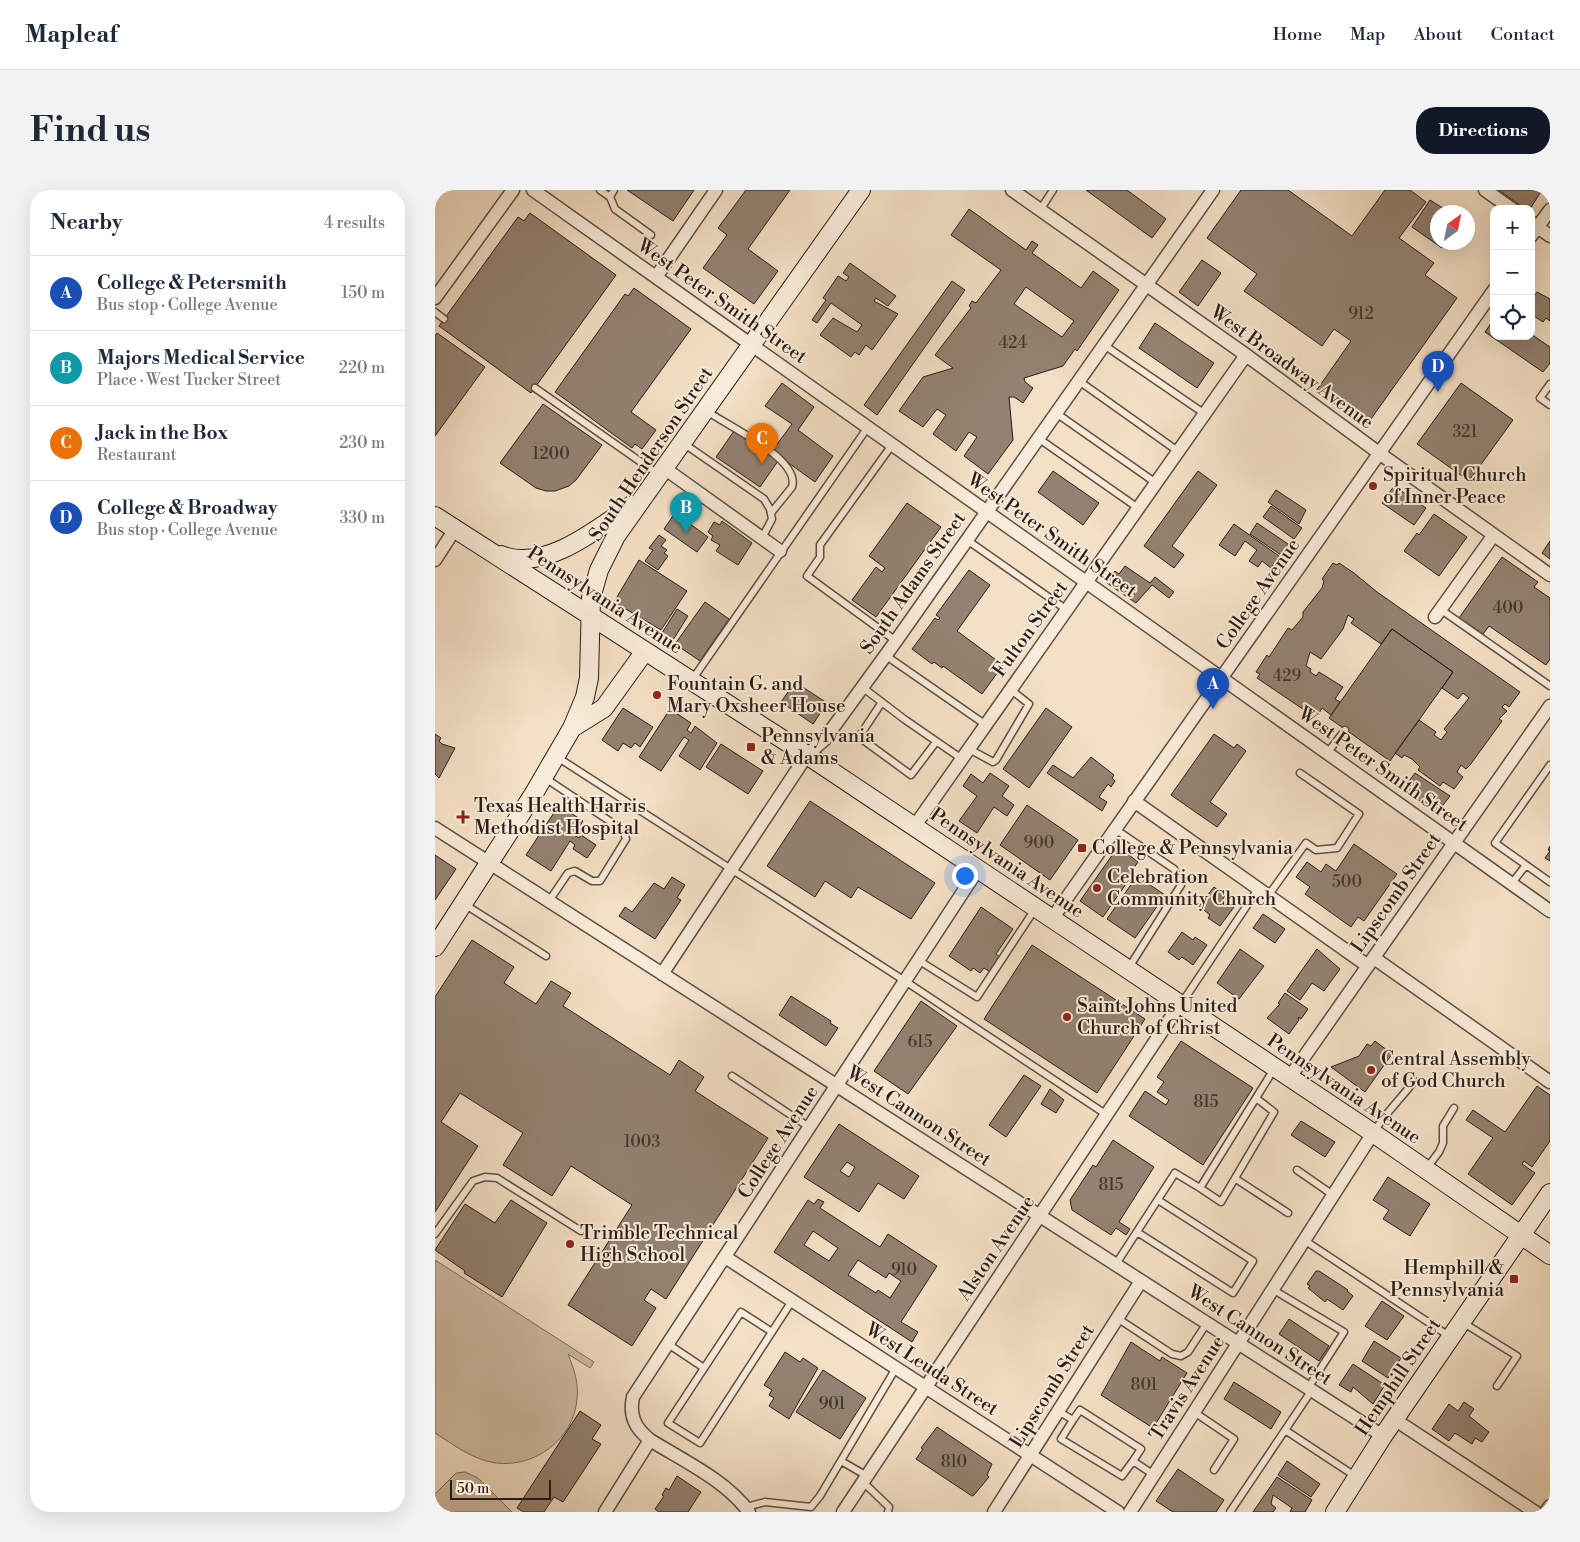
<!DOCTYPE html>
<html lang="en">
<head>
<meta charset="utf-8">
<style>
  body { margin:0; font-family:"Libre Bodoni",serif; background:#f2f2f3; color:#1f2937 }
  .controls { position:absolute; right:15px; top:15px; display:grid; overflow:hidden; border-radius:10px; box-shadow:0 5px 20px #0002 }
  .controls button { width:45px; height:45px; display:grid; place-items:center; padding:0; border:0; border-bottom:1px solid #e0e1e3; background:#fff; color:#1f2937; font:25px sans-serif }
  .compass { position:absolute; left:995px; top:15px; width:45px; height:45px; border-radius:50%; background:#fff; box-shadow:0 5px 20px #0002; rotate:33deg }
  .scale { position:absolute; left:15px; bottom:12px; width:101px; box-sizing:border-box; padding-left:5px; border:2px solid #291d17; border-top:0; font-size:14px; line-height:18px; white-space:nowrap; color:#291d17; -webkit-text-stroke:4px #f8ebd9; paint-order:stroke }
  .you { position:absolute; left:529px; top:685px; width:18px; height:18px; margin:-12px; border:4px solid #fff; border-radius:50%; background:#1a73e8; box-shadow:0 0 0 8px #1a73e833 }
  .badge { display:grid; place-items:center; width:32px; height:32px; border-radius:50%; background:#111827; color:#fff; font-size:16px; font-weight:700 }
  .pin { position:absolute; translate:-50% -41px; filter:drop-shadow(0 1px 2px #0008) }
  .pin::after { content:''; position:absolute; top:26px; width:18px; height:15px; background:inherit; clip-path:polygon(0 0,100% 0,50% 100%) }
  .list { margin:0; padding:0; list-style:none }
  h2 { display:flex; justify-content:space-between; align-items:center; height:65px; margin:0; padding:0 20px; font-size:21px }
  h2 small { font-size:16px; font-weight:400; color:#747a83 }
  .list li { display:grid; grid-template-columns:32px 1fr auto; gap:15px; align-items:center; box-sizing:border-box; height:75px; padding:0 20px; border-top:1px solid #e0e1e3 }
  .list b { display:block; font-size:19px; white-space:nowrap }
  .list p { margin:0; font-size:16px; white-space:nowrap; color:#747a83 }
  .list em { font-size:16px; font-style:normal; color:#747a83 }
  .icon { flex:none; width:28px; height:28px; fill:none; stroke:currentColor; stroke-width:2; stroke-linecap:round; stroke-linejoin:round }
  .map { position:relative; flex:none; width:1115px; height:1322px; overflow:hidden; border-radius:20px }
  header { display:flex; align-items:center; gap:30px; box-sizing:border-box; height:70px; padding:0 25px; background:#fff; border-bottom:1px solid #e0e1e3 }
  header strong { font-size:24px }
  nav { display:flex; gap:28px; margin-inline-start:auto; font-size:18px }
  .intro { display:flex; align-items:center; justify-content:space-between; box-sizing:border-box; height:120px; padding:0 30px }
  h1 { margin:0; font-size:35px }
  .button { padding:12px 22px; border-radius:20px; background:#111827; color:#fff; font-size:18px; font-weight:700 }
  main { display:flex; gap:30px; padding:0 30px }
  aside { flex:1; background:#fff; border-radius:20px; box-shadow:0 5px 20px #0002 }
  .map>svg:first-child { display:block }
  .green { fill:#d1bfa7; stroke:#7d6e5f }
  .building { fill:#938271; stroke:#291d17; fill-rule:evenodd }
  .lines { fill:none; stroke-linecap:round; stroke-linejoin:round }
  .lane-casing { stroke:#5c4e42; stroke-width:9 }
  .street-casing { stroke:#5c4e42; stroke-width:15 }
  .secondary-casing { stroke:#291d17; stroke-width:20 }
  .lane { stroke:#f8ebd9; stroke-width:6 }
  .street { stroke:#f8ebd9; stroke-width:12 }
  .secondary { stroke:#f8ebd9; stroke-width:18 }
  .poi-dot { fill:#8f2418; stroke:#f8ebd9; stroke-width:2 }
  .labels { text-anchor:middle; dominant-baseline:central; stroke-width:4; stroke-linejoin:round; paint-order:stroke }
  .number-label { font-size:16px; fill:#44362e }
  .street-label { font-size:19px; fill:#291d17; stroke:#f8ebd9 }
  .poi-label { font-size:19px; fill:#291d17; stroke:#f8ebd9; text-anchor:start }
</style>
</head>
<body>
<header>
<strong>Mapleaf</strong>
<nav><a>Home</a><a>Map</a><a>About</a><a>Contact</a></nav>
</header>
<div class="intro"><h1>Find us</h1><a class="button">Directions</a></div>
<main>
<aside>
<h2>Nearby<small>4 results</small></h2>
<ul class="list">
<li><span class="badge" style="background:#1a4fb4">A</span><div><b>College &amp; Petersmith</b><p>Bus stop · College Avenue</p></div><em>150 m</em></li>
<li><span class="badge" style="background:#0f9aa8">B</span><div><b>Majors Medical Service</b><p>Place · West Tucker Street</p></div><em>220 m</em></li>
<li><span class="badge" style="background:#e8710a">C</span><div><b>Jack in the Box</b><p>Restaurant</p></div><em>230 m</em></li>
<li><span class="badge" style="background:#1a4fb4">D</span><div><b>College &amp; Broadway</b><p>Bus stop · College Avenue</p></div><em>330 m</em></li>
</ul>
</aside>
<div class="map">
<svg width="1115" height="1322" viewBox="0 0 1115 1322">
  <rect width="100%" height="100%" fill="#f4e0c5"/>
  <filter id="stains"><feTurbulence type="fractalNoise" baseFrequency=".004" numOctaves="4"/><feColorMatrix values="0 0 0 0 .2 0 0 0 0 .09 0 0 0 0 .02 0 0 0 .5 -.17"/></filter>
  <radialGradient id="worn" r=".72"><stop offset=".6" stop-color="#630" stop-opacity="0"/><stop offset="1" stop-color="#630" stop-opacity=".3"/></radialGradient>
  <!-- green -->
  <path class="green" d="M0,1070L159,1172L155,1178L133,1164C139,1179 144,1193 142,1209C139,1248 101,1278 61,1273C38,1270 19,1255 0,1243Z
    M30,1282L43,1288L77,1322H0V1304L21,1283Z"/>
  <!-- building -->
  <path class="building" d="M192,0H259L238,31Z
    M311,0H355L313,59L343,81L319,114L268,78L292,45L283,38Z
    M651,0H692L731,29L717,48Z
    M806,0H853L917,46L950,0H975L991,12L964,48L999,73L990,85L1022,108L931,236L881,201L916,151L899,139L887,156L809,101L822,84L772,48Z
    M1064,0H1107L1095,19H1090Z
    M995,10L1014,22H1002V52H1011L1007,58L977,37Z
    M534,19L591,60L597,51L603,55L597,63L646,98L658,81L684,100L642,161L640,159L628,176L589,188L590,192L598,198L588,213L579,207H574L578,250L553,284L529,266L542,247L534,242L521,261L498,244L511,225L502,219L488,237L464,221L488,187L518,178L500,165L536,118L534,116L537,111L541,113L566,80L516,45ZM591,97L639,131L627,147L579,114Z
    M95,23L181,85L96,203L4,136L83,27L89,31Z
    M767,70L786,83L763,116L744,102Z
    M415,73L461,106L453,116L441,108L439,111L463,124L437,160L431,155L424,165L420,162L416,167L385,145L398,128L422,142L427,135L396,113L382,133L377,130L391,110L388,108L403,86L411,91L414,87L408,83Z
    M517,91L530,100L442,225L429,215Z
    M199,98L256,139L196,222L221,240L207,259L200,254L197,258L120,202L190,104L193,106Z
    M1102,102L1115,109V131L1111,128L1108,132L1096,124V103L1100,105Z
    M1059,129V146H1096V144L1115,157V173L1108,182L1050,142Z
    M720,133L779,173L762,198L704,158Z
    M2,143L50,177L0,246V146Z
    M347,193L379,217L363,240L398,266L380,292L337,261L357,234L330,216Z
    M1026,193L1078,230L1034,291L982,254Z
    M108,214L167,255L141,290L134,296L120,301H111L101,298L65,273Z
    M299,241L343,271L325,297L281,267Z
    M618,281L664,313L648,335L603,302Z
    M763,281L782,295L737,356L749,365L739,378L709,356Z
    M959,296L991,318L979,335L947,313Z
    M841,300L871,320L864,334L833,312Z
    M472,313L506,337L441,427L417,410L441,377L447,382L450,378L434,366Z
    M836,316L867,338L859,349L828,327Z
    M240,323L273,347L262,362L229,339Z
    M999,324L1032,347L1004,386L969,361L982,343L984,345Z
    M287,331L317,353L303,375L281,361L285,355L276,350L278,346L273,342L279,332L285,335Z
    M822,333L853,354L846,365L815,344Z
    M799,334L844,366L836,378L827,371L823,377L814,371L822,360L810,351L800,366L784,355Z
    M224,345L231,350L226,356L232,360L229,363L233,366L223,380L210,371L218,360L214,358Z
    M1115,351V369L1107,363Z
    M1067,367L1103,392L1099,397L1115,408V469L1111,475L1054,436L1048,444L1024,428Z
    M204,370L252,401L226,440L179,412Z
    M898,373L902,375L904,373L919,383L942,402L1085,502L1074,517L1070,514L1067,517L1072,521L1064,529L1067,531L1035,575L1031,579L1026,575L1022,582L1028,587L1019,599L1008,592L1005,596L983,580L985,577L977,569L969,565L967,568L960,563L984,530L1001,542L999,545L1006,550L1012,542L1009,539L1034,508L1028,503L1023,509L1007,498L1018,482L957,439L946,454L916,433L919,429L913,425L908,439L886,469L875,462L871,476L876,479L875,482L881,486L884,482L908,497L900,509L905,512L896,525L887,518L881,528L822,488L825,484L821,482L832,465L834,467L853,438L857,440L868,427V422L887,398L889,391L887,389Z
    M690,376L715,393L720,387L739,402L734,408L717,395L701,413L672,393L680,381L684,384Z
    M534,380L555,395L522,441L568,475L547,504L508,476L507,478L499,472L497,474L477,459L500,428L503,430L505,428L501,425Z
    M270,412L294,429L265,471L240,454Z
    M242,419L253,426L238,450L227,443Z
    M957,439L1018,482L955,571L894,528Z
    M360,492L392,513L378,534L346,512Z
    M188,518L218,537L205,557L200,553L196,558L188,553L183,561L167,550Z
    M611,518L637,537L594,598L568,579Z
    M235,519L256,533L252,540L256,543L260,536L282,553L265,580L244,566L254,550L249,547L226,581L204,567Z
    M0,544L6,548L4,551L7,554L20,558L4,588L0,584Z
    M779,544L799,558L802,554L811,561L775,612L792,624L782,637L736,605Z
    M286,554L328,581L313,604L271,577Z
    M656,567L679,585L677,588L680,591L676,597L673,594L664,607L672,612L667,621L612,583L618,575L638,588Z
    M555,583L574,596L567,606L579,615L572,626L559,617L542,643L524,631L542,606L528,596L536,584L548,593Z
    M980,583L1015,606L1002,623L968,599Z
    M375,611L500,693L476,729L423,697L416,708L390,691L380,707L332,676Z
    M124,615L148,631L139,645L144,648L146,645L161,655L152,668L138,659L140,655L135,651L116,681L91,665Z
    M592,615L643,650L615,690L565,655Z
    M919,654L962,684L929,731L923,727L916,737L870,704L875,697L861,687L872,672L886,682L891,674L901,681Z
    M681,655L703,672L691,689L693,691L668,727L645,711L678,664L676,662Z
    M1115,656V671L1110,668L1115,661L1113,660Z
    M0,665L21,679L0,710Z
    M702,686L730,705L700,748L672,729Z
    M237,687L250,695L242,708L246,710L220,749L184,726L190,717L197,722L219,693L229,699Z
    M779,697L790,705L788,709L799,717L785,736L773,728L775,725L764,716Z
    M546,717L578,739L561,764L565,767L555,782L549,778L545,783L538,778L536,781L514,766Z
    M828,724L850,739L840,753L818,738Z
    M747,742L758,750L760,747L772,755L758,775L747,767L744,770L733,762Z
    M37,750L79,777L69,793L101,814L116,791L136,803L128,816L235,885L244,870L269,887L260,901L333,948L231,1109L216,1099L209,1110L221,1118L197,1156L133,1115L197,1015L136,976L117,1006L68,975L88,943L25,903L6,932L43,956L0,1022V807Z
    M597,755L710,829L662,903L549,829Z
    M805,759L829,776L804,809L782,793Z
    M882,759L905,779L889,801L877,793L865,810L852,801Z
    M850,803L873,819L866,829L863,827L864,830L854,844L832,828L845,814L843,813Z
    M356,806L396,831L395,833L403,838L391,856L344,825Z
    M486,811L522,836L473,904L439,881Z
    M746,851L818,898L768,975L694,926L710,901L731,915L734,910L722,902L729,892L722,887Z
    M940,851L957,864L930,902L896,877L924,866L932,854L936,856Z
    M589,885L606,896L571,947L554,935Z
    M1102,896L1115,905V951L1097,977L1089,971L1087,974L1100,983L1077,1015L1033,984L1058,948L1031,930L1038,920L1070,942Z
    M615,899L629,910L621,923L606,914Z
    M866,931L900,952L890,967L856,945Z
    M404,934L484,986L469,1009L443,993L424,1022L369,987ZM412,972L420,977L414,987L405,981Z
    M678,950L719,977L684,1032L695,1039L691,1045L681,1038L676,1045L637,1020L635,1010L658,975L661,977Z
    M953,987L995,1014L975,1046L948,1029L954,1020L938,1010Z
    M383,1009L389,1012L385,1018L445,1057L453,1044L502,1076L466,1132L483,1142L477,1152L339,1062L373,1010L379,1014ZM378,1041L403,1058L394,1071L369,1055ZM423,1070L451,1088L454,1083L466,1091L455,1108L443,1100L441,1103L413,1085Z
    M76,1010L112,1033L67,1107L29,1083L30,1081L0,1060L30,1014L60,1033Z
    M881,1081H884L913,1100L912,1101L918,1106L908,1120L892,1109L890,1112L873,1098L875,1096L872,1094Z
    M947,1111L969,1126L952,1150L930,1136Z
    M854,1129L894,1156L884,1171L844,1144Z
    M939,1151L966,1168L953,1188L927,1171Z
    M696,1152L725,1171L727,1167L752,1183L718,1238L666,1205Z
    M350,1162L365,1172L368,1168L383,1178L354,1229L334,1216L339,1208L334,1205L337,1200L329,1195Z
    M918,1174L950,1195L938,1214L918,1197L916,1202L904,1195Z
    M388,1180L431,1208L405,1249L361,1222Z
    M799,1192L846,1222L836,1239L789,1209Z
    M1029,1212L1039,1219L1034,1226L1054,1242L1047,1252L1040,1248L1037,1254L1020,1243L1014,1251L997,1239L1014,1214L1023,1221Z
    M145,1221L166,1235L157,1249L166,1254L128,1312L119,1307L109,1322H89L82,1318Z
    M502,1237L557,1274L552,1285L554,1287L539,1305L537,1306L481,1269L488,1259L486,1258Z
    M852,1271L885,1294L876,1307L843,1285Z
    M743,1279L789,1310L781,1322H738L721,1311Z
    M242,1286L266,1302L253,1322H224L220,1319L229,1306L227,1305L231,1298L234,1300Z
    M842,1287L877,1310L870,1322H855L857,1318L838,1305L836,1314L841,1318L838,1322H818Z"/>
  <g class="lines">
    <!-- lane casing -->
    <g class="lane-casing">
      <path id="lane" d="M165,0L175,7L179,0
        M175,7L180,19L216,45
        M605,20L618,0
        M0,122L9,129
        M669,155L770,224
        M644,191L744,262
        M1115,194L1105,208L1115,215
        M100,198L223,284
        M272,221C290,235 366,268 357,297L336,323
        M621,223L721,293
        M603,248L703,318
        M248,253L329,309L335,319L337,329L327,348
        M457,255L385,355V367L372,386L461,451
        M532,350L632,420
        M1005,419L1115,496
        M450,465L551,535
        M257,490L433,237
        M427,497L469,529L527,569
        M447,512L424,547L476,585L501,552
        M534,559L558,572L561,570L594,514L575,499
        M893,562L910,540
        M122,567L470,791L672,925
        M1115,575L1060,653L1115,692
        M110,588L188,640L191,649L165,691H157L140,681L133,683L114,711
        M680,639L739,679L746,695L693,779
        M1077,693L1091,675
        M833,706L871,653L881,660L902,658L924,624L865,583
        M29,714L111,766
        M483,770L542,807L600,719
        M746,814L823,699
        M297,886L374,937
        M939,942C950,923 966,909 979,891
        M991,979L1004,962L1008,953V936L1019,918
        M862,980L898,1005
        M801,989L853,1023
        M765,998L786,1012L839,922L821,908
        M702,1042L798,1103L818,1071L723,1010
        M0,1044L38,991L50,987L62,988L146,1041
        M869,1050L1014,1146
        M681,1074L740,983L765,998L839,879
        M837,1099L909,1142L873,1198
        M682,1128L737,1164L746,1166L753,1162L772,1133
        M1027,1132L1082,1166L1062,1196
        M337,1142L306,1122L233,1233L265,1253L357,1111
        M233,1154L269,1178
        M623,1221L638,1230L645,1220L706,1259L698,1271L719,1285
        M759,1222L799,1249L779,1280
        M638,1230L626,1249L687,1286L698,1271
        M850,1240L920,1286
        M406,1271L432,1286
        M428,1292L454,1317L453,1322
        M311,1317L330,1312L376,1317L385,1306L461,1178
        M795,1322L877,1200"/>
    </g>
    <!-- street casing -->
    <g class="street-casing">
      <path id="street" d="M98,0L1115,721
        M577,0L811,165L944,263L1115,385
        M1050,0L1077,19
        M1097,33L1115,46
        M1096,46L1115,20
        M221,87L281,0
        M0,108L78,0
        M229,278L345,361
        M0,370L20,339
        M1000,427L1058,346
        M699,611L933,776
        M479,637L811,165
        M0,638L948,1246
        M617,729L1059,100
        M939,768L1115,892
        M227,784L372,565L389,550L461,451L778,0
        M855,887L1115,516
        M290,1067L683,1322
        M959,1229L1100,1322
        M215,1250C249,1271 290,1290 314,1322
        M170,1322L215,1250C200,1238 194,1226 198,1207L543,679
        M408,1322L745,814
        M559,1322L706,1091
        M695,1322L938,943
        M1111,1322L1115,1316"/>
    </g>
    <!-- secondary casing -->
    <g class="secondary-casing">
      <path id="secondary" d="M0,326L372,565L938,943L1115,1065
        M66,365C109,383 164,338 197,315
        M137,538L169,518L210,461
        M0,757L98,605L137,538L150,507L154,488L156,408L164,380L181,346L426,0
        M900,1322L948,1246L1115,1003"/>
    </g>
    <!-- lane -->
    <use href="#lane" class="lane"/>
    <!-- street -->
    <use href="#street" class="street"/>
    <!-- secondary -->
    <use href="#secondary" class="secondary"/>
  </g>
  <!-- markers -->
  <g class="poi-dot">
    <circle cx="938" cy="296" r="5"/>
    <circle cx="222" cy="505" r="5"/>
    <rect x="311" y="552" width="10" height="10" rx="2.5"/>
    <path d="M25.5 619.5h5v5h5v5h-5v5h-5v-5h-5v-5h5z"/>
    <rect x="642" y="653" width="10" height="10" rx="2.5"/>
    <circle cx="662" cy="698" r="5"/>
    <circle cx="632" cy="827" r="5"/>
    <circle cx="936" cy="880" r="5"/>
    <circle cx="135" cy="1054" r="5"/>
    <rect x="1074" y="1084" width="10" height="10" rx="2.5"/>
  </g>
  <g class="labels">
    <!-- number labels -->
    <g class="number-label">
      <text x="926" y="124">912</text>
      <text x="578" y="153">424</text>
      <text x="1030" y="242">321</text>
      <text x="116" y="264">1200</text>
      <text x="1073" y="418">400</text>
      <text x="852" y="486">429</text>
      <text x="604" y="653">900</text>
      <text x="912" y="692">500</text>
      <text x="485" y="852">615</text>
      <text x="771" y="912">815</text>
      <text x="207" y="952">1003</text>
      <text x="676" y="995">815</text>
      <text x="469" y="1080">910</text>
      <text x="709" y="1195">801</text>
      <text x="397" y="1214">901</text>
      <text x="519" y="1272">810</text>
    </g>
    <!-- street labels -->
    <g class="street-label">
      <text transform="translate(287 111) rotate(35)">West Peter Smith Street</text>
      <text transform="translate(857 177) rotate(36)">West Broadway Avenue</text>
      <text transform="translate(216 264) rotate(-56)">South Henderson Street</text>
      <text transform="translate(617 345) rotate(35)">West Peter Smith Street</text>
      <text transform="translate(478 393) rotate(-55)">South Adams Street</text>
      <text transform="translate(823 404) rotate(-55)">College Avenue</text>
      <text transform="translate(170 410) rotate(33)">Pennsylvania Avenue</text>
      <text transform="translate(595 439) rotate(-54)">Fulton Street</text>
      <text transform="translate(948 579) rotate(35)">West Peter Smith Street</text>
      <text transform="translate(572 673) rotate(34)">Pennsylvania Avenue</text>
      <text transform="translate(961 703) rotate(-55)">Lipscomb Street</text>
      <text transform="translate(909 899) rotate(34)">Pennsylvania Avenue</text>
      <text transform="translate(484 926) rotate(33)">West Cannon Street</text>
      <text transform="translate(343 952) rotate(-57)">College Avenue</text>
      <text transform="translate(561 1058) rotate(-56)">Alston Avenue</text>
      <text transform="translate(825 1145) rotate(33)">West Cannon Street</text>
      <text transform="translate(497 1179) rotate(33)">West Leuda Street</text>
      <text transform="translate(963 1187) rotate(-56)">Hemphill Street</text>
      <text transform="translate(617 1196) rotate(-58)">Lipscomb Street</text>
      <text transform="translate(752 1198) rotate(-57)">Travis Avenue</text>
    </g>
    <!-- poi labels -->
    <g class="poi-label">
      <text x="948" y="285">Spiritual Church<tspan x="948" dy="22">of Inner Peace</tspan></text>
      <text x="232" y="494">Fountain G. and<tspan x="232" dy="22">Mary Oxsheer House</tspan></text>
      <text x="326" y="546">Pennsylvania<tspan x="326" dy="22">&amp; Adams</tspan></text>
      <text x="39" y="616">Texas Health Harris<tspan x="39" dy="22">Methodist Hospital</tspan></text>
      <text x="657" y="658">College &amp; Pennsylvania</text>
      <text x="672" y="687">Celebration<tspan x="672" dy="22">Community Church</tspan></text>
      <text x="642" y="816">Saint Johns United<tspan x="642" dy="22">Church of Christ</tspan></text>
      <text x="946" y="869">Central Assembly<tspan x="946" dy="22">of God Church</tspan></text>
      <text x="145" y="1043">Trimble Technical<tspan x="145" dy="22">High School</tspan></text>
      <text x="1069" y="1078" text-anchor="end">Hemphill &amp;<tspan x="1069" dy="22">Pennsylvania</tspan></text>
    </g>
  </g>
  <rect width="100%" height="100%" filter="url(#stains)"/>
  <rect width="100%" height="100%" fill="url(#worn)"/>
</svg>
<div class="controls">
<button>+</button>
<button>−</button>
<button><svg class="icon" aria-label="locate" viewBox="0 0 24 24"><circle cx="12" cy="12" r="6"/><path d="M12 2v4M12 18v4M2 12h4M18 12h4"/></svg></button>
</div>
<svg class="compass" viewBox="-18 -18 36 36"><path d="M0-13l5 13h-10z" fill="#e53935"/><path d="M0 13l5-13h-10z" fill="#747a83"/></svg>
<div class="scale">50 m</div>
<div class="you"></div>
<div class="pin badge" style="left:778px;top:519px;background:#1a4fb4">A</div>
<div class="pin badge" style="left:251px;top:343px;background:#0f9aa8">B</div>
<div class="pin badge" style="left:327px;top:274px;background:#e8710a">C</div>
<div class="pin badge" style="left:1003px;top:202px;background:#1a4fb4">D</div>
</div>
</main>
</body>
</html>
